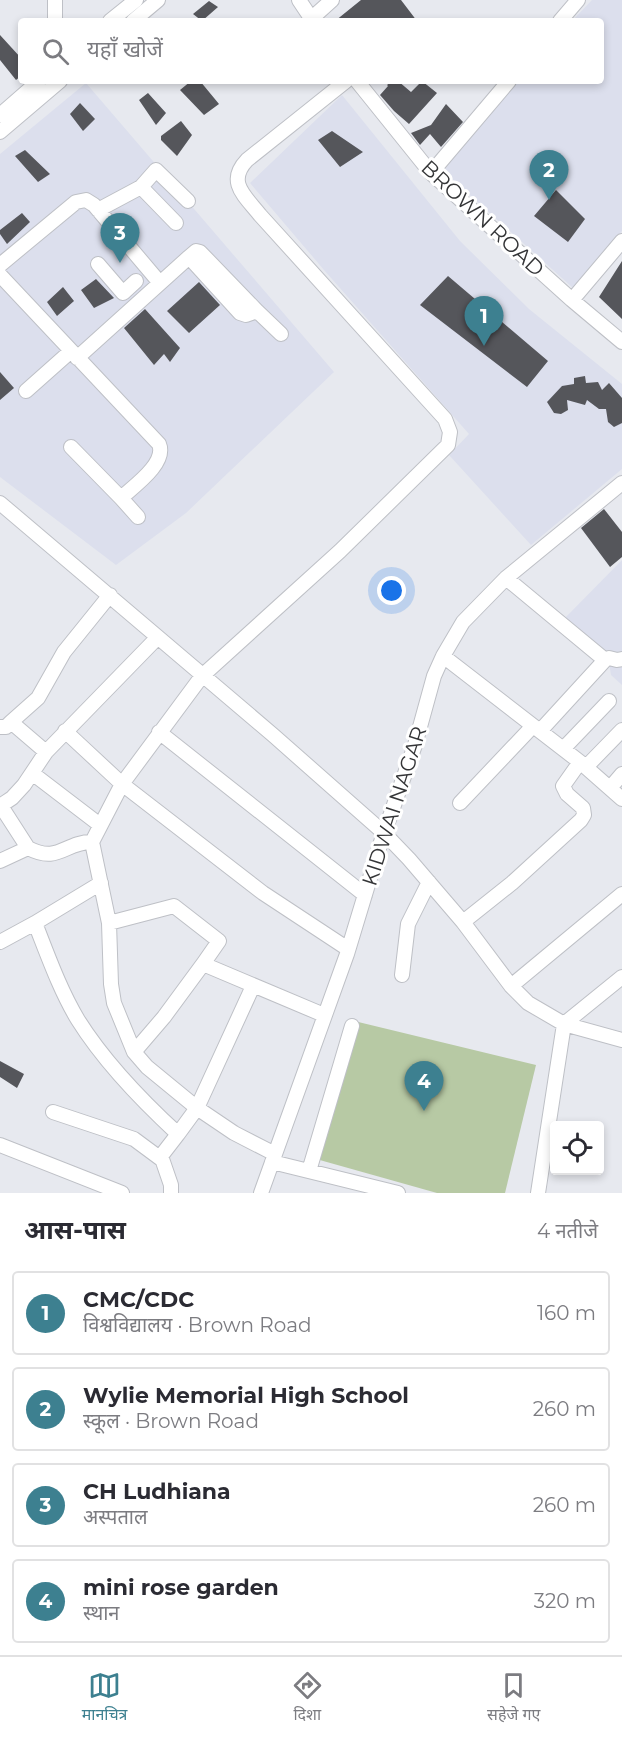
<!DOCTYPE html>
<html lang="hi">
<head>
<meta charset="utf-8">
<style>
  body { margin:0; font-family:Montserrat,"Noto Sans Devanagari",sans-serif; background:#f7f7f7; color:#2b2b33 }
  .controls { position:absolute; right:18px; bottom:18px; display:grid; overflow:hidden; border-radius:6px; box-shadow:0 3px 9px #0003 }
  .controls button { width:54px; height:54px; display:grid; place-items:center; padding:0; border:0; border-bottom:2px solid #e1e1e2; background:#fff; color:#2b2b33; font:30px sans-serif }
  .you { position:absolute; left:392px; top:591px; width:21px; height:21px; margin:-15px; border:4px solid #fff; border-radius:50%; background:#1a73e8; box-shadow:0 0 0 9px #1a73e833 }
  .badge { display:grid; place-items:center; width:39px; height:39px; border-radius:50%; background:#3d8090; color:#fff; font-size:20px; font-weight:700 }
  .pin { position:absolute; translate:-50% -50px; filter:drop-shadow(0 2px 3px #0008) }
  .pin::after { content:''; position:absolute; top:32px; width:21px; height:18px; background:inherit; clip-path:polygon(0 0,100% 0,50% 100%) }
  .list { margin:0; padding:0; list-style:none }
  h2 { display:flex; justify-content:space-between; align-items:center; height:78px; margin:0; padding:0 24px; font-size:26px }
  h2 small { font-size:20px; font-weight:400; color:#7c7c81 }
  .list li { display:grid; grid-template-columns:39px 1fr auto; gap:18px; align-items:center; box-sizing:border-box; height:84px; margin:0 12px 12px; padding:0 12px; border:2px solid #e1e1e2; border-radius:6px }
  .list b { display:block; font-size:22px; white-space:nowrap }
  .list p { margin:0; font-size:20px; white-space:nowrap; color:#7c7c81 }
  .list em { font-size:20px; font-style:normal; color:#7c7c81 }
  .icon { flex:none; width:33px; height:33px; fill:none; stroke:currentColor; stroke-width:2; stroke-linecap:round; stroke-linejoin:round }
  .map { position:relative; flex:none; width:622px; height:1193px; overflow:hidden }
  .search { position:absolute; background:#fff; box-shadow:0 3px 9px #0003; left:18px; right:18px; top:18px; height:66px; display:flex; align-items:center; gap:15px; box-sizing:border-box; padding:0 21px; border-radius:6px; color:#7c7c81; font-size:22px }
  .sheet { height:462px; background:#fff }
  nav { display:flex; justify-content:space-around; align-items:center; box-sizing:border-box; height:84px; border-top:2px solid #e1e1e2; background:#fff; font-size:16px; color:#7c7c81 }
  nav a { display:grid; justify-items:center; gap:3px }
  nav .on { color:#3d8090 }
  .map>svg:first-child { display:block }
  .built { fill:#dcdfed }
  .green { fill:#b7c9a4 }
  .building { fill:#55565b }
  .lines { fill:none; stroke-linecap:round; stroke-linejoin:round }
  .minor-casing { stroke:#bec0c6; stroke-width:16 }
  .minor { stroke:#fff; stroke-width:14 }
  .labels { text-anchor:middle; dominant-baseline:central; stroke-width:6; stroke-linejoin:round; paint-order:stroke }
  .street-label { font-size:21px; fill:#343537; stroke:#fff }
</style>
</head>
<body>
<div class="map">
<svg width="622" height="1193" viewBox="0 0 622 1193">
  <rect width="100%" height="100%" fill="#e7e9ef"/>
  <!-- built -->
  <path class="built" d="M592,0H622V231L573,288L441,169L518,81H601V21H572Z
    M86,83L334,372L186,513L116,565L0,477V154Z
    M342,95L460,241L529,309L622,384V469L531,545L449,455L469,434L324,270L250,183Z
    M622,560V685L611,675L608,656L565,618Z"/>
  <!-- green -->
  <path class="green" d="M350,1020L536,1065L505,1193H437L309,1157Z"/>
  <!-- building -->
  <path class="building" d="M361,0H401L417,21H335Z
    M209,1L218,7L202,21L193,14Z
    M0,35L21,58V76L16,80L0,60Z
    M191,81H200L219,104L204,115L180,90Z
    M392,81H398L411,92L422,81L437,93L409,124L394,111L380,95L388,86L387,85Z
    M148,93L166,113L156,125L139,100Z
    M80,103L95,119L83,131L70,114Z
    M446,104L463,122L441,147L430,134L420,145L411,133L431,125Z
    M181,121L192,135L177,156L161,140V136Z
    M332,131L363,152L340,167L318,140Z
    M25,150L50,174L38,182L15,156Z
    M556,190L585,219L568,242L534,216Z
    M22,213L30,222L7,244L0,234V230Z
    M622,261V319L599,297Z
    M448,276L548,361L527,387L420,305Z
    M96,279L114,298L94,308L81,290Z
    M199,282L220,305L189,333L167,311Z
    M63,287L74,301L57,316L47,302Z
    M145,309L180,348L170,362L164,354L154,365L124,328Z
    M0,372L14,388L0,400Z
    M585,376L586,383L598,382L602,390L609,383L622,398V423L614,427L608,422L606,409H599L587,400L585,405L567,400L568,410L561,414L554,413L547,402L562,386L574,384V378Z
    M604,509L622,532V557L610,567L581,528Z
    M0,1061L24,1074L17,1088L0,1077Z"/>
  <g class="lines">
    <!-- minor casing -->
    <g class="minor-casing">
      <path id="minor" d="M55,0V21
        M299,0L313,21
        M311,19L332,0
        M110,21L136,0
        M133,21L158,0
        M560,21L578,0
        M357,81L431,173L572,300L622,342
        M0,115L39,81
        M0,132L60,81
        M431,173L509,81
        M141,187L176,223
        M98,210L141,187L156,170L188,201
        M189,257L196,251L200,252L257,311
        M98,264L123,293L136,281
        M0,265L76,202L86,200L94,205L160,283
        M0,275L159,444C167,463 134,486 121,498L71,447
        M572,300L622,241
        M77,358L189,257L240,313L246,315L257,311L281,334
        M26,391L71,351
        M121,498L138,517
        M0,503L273,735L384,833L409,859L463,922L511,986L528,1003L564,1024L622,1040
        M506,578L605,660
        M443,656L580,762L622,799
        M11,722L38,698L64,652L110,595
        M0,727H6L11,722L46,752
        M65,731L122,784L263,893L348,949
        M540,731L605,660L609,658L617,660L622,659
        M159,732L365,895
        M563,749L609,701
        M586,767L622,730
        M32,773L100,825
        M610,788L622,774
        M460,803L532,727
        M0,806L12,798L24,785L46,752L157,638
        M1,806L28,848
        M0,861L28,848C59,864 64,842 92,842
        M463,922L512,883L581,820L584,815L583,808L567,794L563,786L580,762
        M35,923C48,956 60,990 78,1020C105,1063 141,1100 178,1134L161,1156L171,1185V1193
        M109,923L174,906L219,941L203,964
        M0,942L35,923L101,883
        M402,975L408,924L429,882
        M511,986L622,894
        M134,1052L164,1017L203,964L324,1015
        M53,1112L134,1139L161,1159
        M178,1134L197,1108L253,986
        M0,1145L122,1193
        M275,1154L234,1133L197,1108L147,1067L134,1052L114,1003L111,984L109,923L92,842L122,784L202,676L340,551L448,445L450,432L445,419L260,215C245,196 226,182 247,160L346,81
        M272,1162L398,1193
        M309,1171L352,1026
        M261,1193L347,954L380,845L415,745L434,676L443,656L463,622L506,578L622,483
        M538,1193L564,1024L622,977"/>
    </g>
    <!-- minor -->
    <use href="#minor" class="minor"/>
  </g>
  <g class="labels">
    <!-- street labels -->
    <g class="street-label">
      <text transform="translate(483 218) rotate(43)">BROWN ROAD</text>
      <text transform="translate(394 806) rotate(-72)">KIDWAI NAGAR</text>
    </g>
  </g>
</svg>
<div class="controls">
<button><svg class="icon" aria-label="locate" viewBox="0 0 24 24"><circle cx="12" cy="12" r="6"/><path d="M12 2v4M12 18v4M2 12h4M18 12h4"/></svg></button>
</div>
<div class="you"></div>
<div class="pin badge" style="left:484px;top:346px">1</div>
<div class="pin badge" style="left:549px;top:200px">2</div>
<div class="pin badge" style="left:120px;top:263px">3</div>
<div class="pin badge" style="left:424px;top:1111px">4</div>
<div class="search"><svg class="icon" aria-label="search" viewBox="0 0 24 24"><circle cx="10" cy="10" r="6"/><path d="M15 15l6 6"/></svg>यहाँ खोजें</div>
</div>
<section class="sheet">
<h2>आस-पास<small>4 नतीजे</small></h2>
<ul class="list">
<li><span class="badge">1</span><div><b>CMC/CDC</b><p>विश्वविद्यालय · Brown Road</p></div><em>160 m</em></li>
<li><span class="badge">2</span><div><b>Wylie Memorial High School</b><p>स्कूल · Brown Road</p></div><em>260 m</em></li>
<li><span class="badge">3</span><div><b>CH Ludhiana</b><p>अस्पताल</p></div><em>260 m</em></li>
<li><span class="badge">4</span><div><b>mini rose garden</b><p>स्थान</p></div><em>320 m</em></li>
</ul>
</section>
<nav>
<a class="on"><svg class="icon" aria-label="map" viewBox="0 0 24 24"><path d="M3 6l6-2 6 2 6-2v14l-6 2-6-2-6 2zM9 4v14M15 6v14"/></svg>मानचित्र</a>
<a><svg class="icon" aria-label="directions" viewBox="0 0 24 24"><path d="M12 3l9 9-9 9-9-9zM9 14v-3h6M13 9l2 2-2 2"/></svg>दिशा</a>
<a><svg class="icon" aria-label="saved" viewBox="0 0 24 24"><path d="M7 4h10v16l-5-4-5 4z"/></svg>सहेजे गए</a>
</nav>
</body>
</html>
